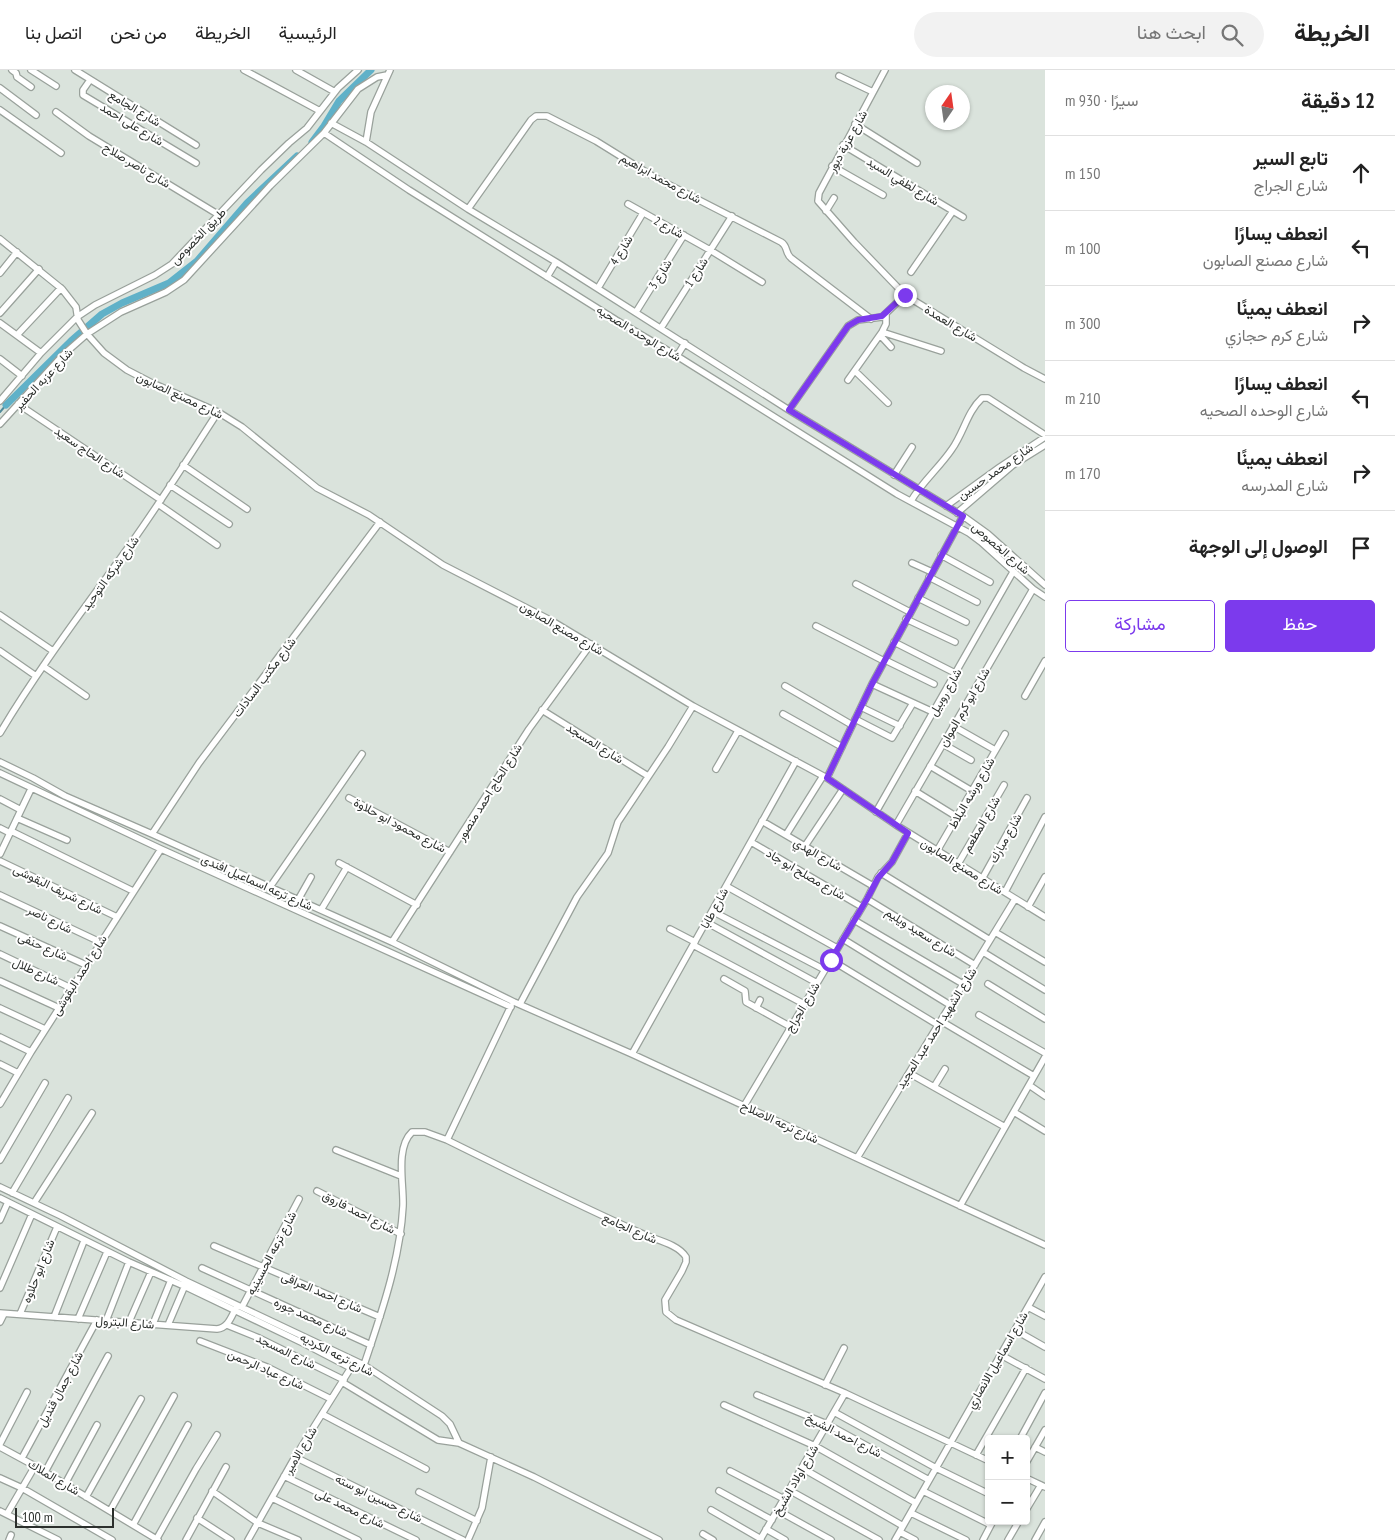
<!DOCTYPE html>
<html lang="ar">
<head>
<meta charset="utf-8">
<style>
  body { margin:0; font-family:"PT Sans Narrow",Vazirmatn,sans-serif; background:#f2f2f2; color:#222; direction:rtl }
  .controls { position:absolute; right:15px; bottom:15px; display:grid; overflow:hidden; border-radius:5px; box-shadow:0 1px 4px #0004 }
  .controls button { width:45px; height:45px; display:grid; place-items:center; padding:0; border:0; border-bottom:1px solid #e0e0e0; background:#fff; color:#222; font:25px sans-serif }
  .compass { position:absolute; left:925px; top:15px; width:45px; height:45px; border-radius:50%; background:#fff; box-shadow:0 1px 4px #0004; rotate:13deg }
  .scale { position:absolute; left:15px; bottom:12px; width:99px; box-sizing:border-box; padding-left:5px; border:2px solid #2c302d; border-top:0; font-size:14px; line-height:18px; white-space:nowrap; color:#2c302d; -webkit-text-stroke:4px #fff; paint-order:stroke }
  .stop { position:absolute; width:15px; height:15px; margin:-11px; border:4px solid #7c3aed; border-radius:50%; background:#fff }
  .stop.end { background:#7c3aed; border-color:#fff; box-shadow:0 1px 5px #0008 }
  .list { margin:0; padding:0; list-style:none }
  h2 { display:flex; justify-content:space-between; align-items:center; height:65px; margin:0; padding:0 20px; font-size:21px }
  h2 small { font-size:16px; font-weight:400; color:#767676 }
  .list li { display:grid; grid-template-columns:32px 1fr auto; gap:15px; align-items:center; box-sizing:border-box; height:75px; padding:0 20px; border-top:1px solid #e0e0e0 }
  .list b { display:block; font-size:19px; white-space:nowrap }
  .list p { margin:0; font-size:16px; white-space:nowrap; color:#767676 }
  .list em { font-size:16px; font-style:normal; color:#767676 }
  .actions { display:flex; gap:10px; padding:15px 20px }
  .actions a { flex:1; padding:11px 0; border:1px solid #7c3aed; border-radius:5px; text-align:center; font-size:18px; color:#7c3aed }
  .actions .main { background:#7c3aed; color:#fff }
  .icon { flex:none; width:28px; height:28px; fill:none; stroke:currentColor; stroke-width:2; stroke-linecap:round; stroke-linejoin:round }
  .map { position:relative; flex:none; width:1045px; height:1470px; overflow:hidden; direction:ltr }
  header { display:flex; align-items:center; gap:30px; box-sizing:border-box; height:70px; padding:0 25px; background:#fff; border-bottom:1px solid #e0e0e0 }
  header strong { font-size:24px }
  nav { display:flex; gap:28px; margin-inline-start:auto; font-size:18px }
  .search { width:350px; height:45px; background:#f2f2f2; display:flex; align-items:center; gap:12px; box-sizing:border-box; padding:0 18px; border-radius:28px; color:#767676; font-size:19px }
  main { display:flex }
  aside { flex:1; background:#fff }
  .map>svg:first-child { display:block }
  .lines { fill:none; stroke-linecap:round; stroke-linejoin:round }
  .stream { stroke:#508a9a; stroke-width:2 }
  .canal { stroke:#60b1c8; stroke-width:7 }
  .minor-casing { stroke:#99a19b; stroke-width:8 }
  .minor { stroke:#fff; stroke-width:5.5 }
  .route { stroke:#7c3aed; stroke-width:6 }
  .labels { text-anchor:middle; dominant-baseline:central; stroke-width:4; stroke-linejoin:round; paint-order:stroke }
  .street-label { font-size:12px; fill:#2c302d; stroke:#fff }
</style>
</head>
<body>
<header>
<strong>الخريطة</strong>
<div class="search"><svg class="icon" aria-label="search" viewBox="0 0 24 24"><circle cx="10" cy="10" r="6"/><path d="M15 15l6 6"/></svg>ابحث هنا</div>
<nav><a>الرئيسية</a><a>الخريطة</a><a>من نحن</a><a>اتصل بنا</a></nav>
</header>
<main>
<aside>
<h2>12 دقيقة<small>سيرًا · 930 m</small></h2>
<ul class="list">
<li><svg class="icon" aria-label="ahead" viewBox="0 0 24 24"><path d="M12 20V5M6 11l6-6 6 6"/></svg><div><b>تابع السير</b><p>شارع الجراج</p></div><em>150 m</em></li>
<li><svg class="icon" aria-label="left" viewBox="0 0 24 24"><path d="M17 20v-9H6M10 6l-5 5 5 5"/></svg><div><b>انعطف يسارًا</b><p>شارع مصنع الصابون</p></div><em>100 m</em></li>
<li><svg class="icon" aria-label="right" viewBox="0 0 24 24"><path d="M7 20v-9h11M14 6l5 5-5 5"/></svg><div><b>انعطف يمينًا</b><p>شارع كرم حجازي</p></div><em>300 m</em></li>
<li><svg class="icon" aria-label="left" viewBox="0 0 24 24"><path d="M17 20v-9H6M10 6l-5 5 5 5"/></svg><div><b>انعطف يسارًا</b><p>شارع الوحده الصحيه</p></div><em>210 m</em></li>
<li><svg class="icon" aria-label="right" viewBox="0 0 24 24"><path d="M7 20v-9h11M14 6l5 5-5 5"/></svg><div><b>انعطف يمينًا</b><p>شارع المدرسه</p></div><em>170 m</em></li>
<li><svg class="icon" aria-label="arrive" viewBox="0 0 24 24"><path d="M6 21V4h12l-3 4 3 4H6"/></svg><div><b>الوصول إلى الوجهة</b></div></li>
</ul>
<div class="actions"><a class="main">حفظ</a><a>مشاركة</a></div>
</aside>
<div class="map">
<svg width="1045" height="1470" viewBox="0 0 1045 1470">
  <rect width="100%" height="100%" fill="#dae3dc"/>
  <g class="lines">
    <!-- stream -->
    <path class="stream" d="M0,342L6,335"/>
    <!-- canal -->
    <path class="canal" d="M312,72L324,56L339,31L371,0
      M6,335L71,271L102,244L122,233L169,213L197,191L247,133L297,86"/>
    <!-- minor casing -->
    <g class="minor-casing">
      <path id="minor" d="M12,0L16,3L17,7L31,17
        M31,0L56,16
        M75,0L196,75
        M244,0L320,41
        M296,0L335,22
        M885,0L819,123L818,131L854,172L905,225L1024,298L1045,309
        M839,6L873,22
        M90,10L83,20V25L196,93
        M0,18L36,45
        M0,40L61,83
        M56,42L89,66L219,145
        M331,53L366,72L468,139L556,192L789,340L963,446L988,464L1045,515
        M855,54L917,93
        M324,63L409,120L616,250L677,286L897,424L969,463L981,472L1033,519L1045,527
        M366,72L371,42L390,0
        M843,75L963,147
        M832,96L883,125
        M628,134L710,180L762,212
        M468,139L531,50L536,46H547L596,71L654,107L781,172C788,176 785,183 791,188L871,249
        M826,141L834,128
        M0,169L62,219L76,237L78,250L87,264L104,283L127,300L152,313L218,342L242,357L317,418L369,445L443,495L552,551L693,636L827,708L896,755L1045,847
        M911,202L953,141
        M0,203L17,182
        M547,207L556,192
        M598,218L643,143
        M636,242L684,165
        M0,243L39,199
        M0,253L41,283
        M661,258L732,146
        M882,262L941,281
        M17,265L61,218
        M880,265L891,277
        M677,286L685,273
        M0,289L22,306
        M855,301L888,333
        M848,310L882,262L886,254V244
        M0,331L41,283L77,247L95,235L155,205L172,194L261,100L289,73L307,58L338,18L358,0
        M18,334L161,430
        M789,340L848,256L858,250L882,247L905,225
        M0,354L63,285L87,264L121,242L166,222L184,210L270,116L324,63L358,19L377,7L387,5
        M183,395L247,439
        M894,405L912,377
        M170,415L229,454
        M911,431C922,412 940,397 952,379C964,362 967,342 982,328H988L1045,365
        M158,434L217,475
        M946,436L1000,397L1045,367
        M957,443L1013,395L1045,375
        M941,485L990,512
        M912,493L932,502
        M929,507L977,532
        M856,514L910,542
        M918,528L966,552
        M0,545L53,581
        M906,549L955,572
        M816,556L884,591
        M894,572L955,603
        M0,581L36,606
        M885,590L934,614
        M43,596L86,626
        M872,614L933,642
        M785,616L852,655
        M1025,626L1045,591
        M861,637L900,656
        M542,640L648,706
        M783,644L842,677
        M855,649L892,668L913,633
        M953,656L995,680
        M0,663C40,596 87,535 132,472C162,430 190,385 218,342
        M943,674L971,690
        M0,692L33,708L65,726L152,764L392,872L514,932L632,984L1045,1175
        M930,696L972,721
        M716,699L738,661
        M0,703L161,779L511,937
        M827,708L872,614L963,446
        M915,721L957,747
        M349,728L450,782
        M0,729L21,740
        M876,742L1013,502
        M17,748L67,770
        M762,751L873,816
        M896,755L1033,519
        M0,758L10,763
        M11,761L133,821
        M152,764L199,693L380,452
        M786,765L823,706
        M751,772L862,837
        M805,776L843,719
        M937,781L1005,664
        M0,784L31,719
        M0,791L117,847
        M339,793L417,835
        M958,794L1004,715
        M881,803L990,870
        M982,809L1027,728
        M726,816L837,878
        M270,817L362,684
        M1005,822L1045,747
        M0,825L100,872
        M867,829L975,895
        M298,830L311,807
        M1028,837L1045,807
        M321,840L347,797
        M712,841L825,900
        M854,850L963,914
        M706,852L817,913
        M0,856L86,895
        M670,859L695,872
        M995,862L1045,892
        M843,869L950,935
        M392,872L529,659L591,574
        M693,875L804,934
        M983,882L1045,920
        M0,884L71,918
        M831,890L938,955
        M724,909L745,921L746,932L791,957
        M0,911L59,938
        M988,914L1045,949
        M520,934L577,827L608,783L618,752L668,677L693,636
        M0,938L45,959
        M756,938L760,930
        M979,945L1045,983
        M941,951L1034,1006
        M0,967L31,982
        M632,984L796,691
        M0,994L18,1003
        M909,1003L1005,1057
        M1029,1015L1045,1026
        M934,1017L945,999
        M0,1034L31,982L161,779
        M744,1036L867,829L878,807L892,792L908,763
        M1014,1042L1045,1061
        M447,1070L511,936
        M336,1080L401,1106
        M857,1088L1015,829
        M0,1090L45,1013
        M0,1117L61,1146L186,1211L364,1295L442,1346L450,1354L459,1373L534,1407L659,1470
        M317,1121L401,1164
        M12,1123L68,1028
        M0,1128L129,1192L184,1216L305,1274L351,1298
        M34,1133L92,1043
        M960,1136L1045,987
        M0,1150L8,1132
        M214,1176L380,1247
        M202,1198L371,1275
        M0,1218L32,1144
        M242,1237L299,1129
        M1028,1237L1045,1246
        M0,1243L217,1259C228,1258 231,1247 236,1238
        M20,1244L57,1157
        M54,1247L84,1171
        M78,1249L107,1182
        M106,1251L129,1192
        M0,1252L4,1244
        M129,1252L151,1202
        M153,1254L171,1210
        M168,1255L186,1213
        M227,1255L259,1268L344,1310
        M1015,1260L1045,1277
        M200,1271L267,1297L331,1329
        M1001,1285L1045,1309
        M364,1295C381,1244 400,1191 403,1136C404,1115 395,1078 412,1062H425L447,1070C512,1102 577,1135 643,1164C656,1170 678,1174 686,1187V1192L682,1201L665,1230L666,1242L676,1250L845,1323L989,1391
        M342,1312L438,1370L459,1373
        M825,1315L844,1278
        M757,1325L827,1354L929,1410
        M724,1335L815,1376L916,1433
        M834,1342L936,1398L989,1424
        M322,1344L426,1399
        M1020,1369L1045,1323
        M0,1374L27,1322
        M0,1377L35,1396L158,1470
        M1035,1377L1045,1382
        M976,1385L1026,1298
        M295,1387L463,1470
        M22,1388L97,1250
        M1026,1393L1045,1360
        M802,1398L903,1456
        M730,1401L784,1429
        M45,1402L108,1286
        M284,1406L416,1470
        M0,1408L22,1418L112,1470
        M1026,1408L1045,1417
        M65,1414L97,1355
        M789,1420L879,1470
        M212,1421L258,1453
        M719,1421L772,1450
        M923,1421L991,1455
        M419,1422L477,1451
        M86,1427L141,1329
        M272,1428L358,1470
        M711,1440L761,1469
        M777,1440L831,1470
        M1026,1440L1041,1415
        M0,1441L58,1470
        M110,1441L174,1326
        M911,1443L966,1470
        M7,1444L35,1396
        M197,1448L231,1470
        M258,1453L298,1470
        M133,1455L188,1355
        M766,1459L785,1470
        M900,1462L915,1470
        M703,1464L713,1470
        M9,1470L11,1465
        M156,1470L196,1399L217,1365
        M186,1470L226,1397
        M248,1470L295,1387L352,1296
        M468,1470L482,1438L491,1387
        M760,1470L845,1323
        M895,1470L1045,1207
        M983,1470L992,1453
        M1008,1470L1019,1451
        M1035,1470L1045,1452"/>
    </g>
    <!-- minor -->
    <use href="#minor" class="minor"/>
  </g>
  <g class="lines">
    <!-- route -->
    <path class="route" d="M831,890L867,829L878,808L892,792L908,763L827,708L872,614L963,446L789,340L848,256L858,250L882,246L905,225"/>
  </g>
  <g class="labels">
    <!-- street labels -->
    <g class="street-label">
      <text transform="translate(135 38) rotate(31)">شارع الجامع</text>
      <text transform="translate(132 54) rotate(31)">شارع على احمد</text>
      <text transform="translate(847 71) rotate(-61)">شارع عزبة دبور</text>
      <text transform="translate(137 95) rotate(31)">شارع ناصر صلاح</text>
      <text transform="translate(661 108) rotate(29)">شارع محمد ابراهيم</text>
      <text transform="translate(903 111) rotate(31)">شارع لطفي السيد</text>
      <text transform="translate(669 157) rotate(29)">شارع 2</text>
      <text transform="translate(198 166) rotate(-46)">طريق الخصوص</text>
      <text transform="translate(621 180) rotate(-59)">شارع 4</text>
      <text transform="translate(696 202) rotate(-57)">شارع 1</text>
      <text transform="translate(660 204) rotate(-58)">شارع 3</text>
      <text transform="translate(951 253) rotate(31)">شارع العمدة</text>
      <text transform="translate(639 263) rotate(31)">شارع الوحده الصحيه</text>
      <text transform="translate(43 309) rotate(-47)">شارع عزبه الحفير</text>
      <text transform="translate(180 325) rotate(25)">شارع مصنع الصابون</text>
      <text transform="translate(90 382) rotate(34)">شارع الحاج سعيد</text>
      <text transform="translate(995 401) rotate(-35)">شارع محمد حسين</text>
      <text transform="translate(1001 478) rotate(41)">شارع الخصوص</text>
      <text transform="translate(110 503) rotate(-54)">شارع شركه التوحيد</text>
      <text transform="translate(562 558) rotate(30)">شارع مصنع الصابون</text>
      <text transform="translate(264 607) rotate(-53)">شارع مكتب السادات</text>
      <text transform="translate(945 622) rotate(-60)">شارع روبيل</text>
      <text transform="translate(964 637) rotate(-60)">شارع ابو كرم الموان</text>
      <text transform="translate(595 673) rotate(32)">شارع المسجد</text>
      <text transform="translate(489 722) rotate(-58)">شارع الحاج احمد منصور</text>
      <text transform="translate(971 723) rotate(-60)">شارع ورشه البلاط</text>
      <text transform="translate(981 754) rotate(-60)">شارع المطعم</text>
      <text transform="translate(400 755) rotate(28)">شارع محمود ابو حلاوة</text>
      <text transform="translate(1005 768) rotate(-61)">شارع مبارك</text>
      <text transform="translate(818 784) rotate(30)">شارع الهدي</text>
      <text transform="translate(962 796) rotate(32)">شارع مصنع الصابون</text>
      <text transform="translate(806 804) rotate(30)">شارع مصلح ابو جاد</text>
      <text transform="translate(257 812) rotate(24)">شارع ترعه اسماعيل افندى</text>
      <text transform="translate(58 819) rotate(26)">شارع شريف البقوشى</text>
      <text transform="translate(714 838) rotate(-61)">شارع طابا</text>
      <text transform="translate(50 849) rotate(26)">شارع ناصر</text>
      <text transform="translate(921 862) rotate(32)">شارع سعيد ويليم</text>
      <text transform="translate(43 876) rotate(24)">شارع حنفى</text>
      <text transform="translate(36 901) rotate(25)">شارع طلال</text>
      <text transform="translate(79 905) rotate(-58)">شارع احمد البقوشى</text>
      <text transform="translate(802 937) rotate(-59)">شارع الجراج</text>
      <text transform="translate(936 958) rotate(-58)">شارع الشهيد احمد عبد المجيد</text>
      <text transform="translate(780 1052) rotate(25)">شارع ترعه الاصلاح</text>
      <text transform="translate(359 1142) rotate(27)">شارع احمد فاروق</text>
      <text transform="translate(630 1158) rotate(24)">شارع الجامع</text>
      <text transform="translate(271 1183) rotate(-62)">شارع ترعه الحسينيه</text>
      <text transform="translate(38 1201) rotate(-68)">شارع ابو حلاوه</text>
      <text transform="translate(322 1222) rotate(23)">شارع احمد العراقى</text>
      <text transform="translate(311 1247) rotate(24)">شارع محمد جوره</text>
      <text transform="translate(125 1252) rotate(4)">شارع البترول</text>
      <text transform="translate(286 1281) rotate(26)">شارع المسجد</text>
      <text transform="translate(337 1284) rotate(27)">شارع ترعه الكرديه</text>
      <text transform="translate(997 1290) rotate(-60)">شارع اسماعيل الانصاري</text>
      <text transform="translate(266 1299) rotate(24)">شارع عباد الرحمن</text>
      <text transform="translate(60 1319) rotate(-62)">شارع جمال قنديل</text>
      <text transform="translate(844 1365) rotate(27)">شارع احمد الشيخ</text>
      <text transform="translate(300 1380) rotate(-59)">شارع الامير</text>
      <text transform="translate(54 1407) rotate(31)">شارع الملاك</text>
      <text transform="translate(795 1410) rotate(-60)">شارع اولاد الشيخ</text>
      <text transform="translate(379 1428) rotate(26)">شارع حسين ابو سته</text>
      <text transform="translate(350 1438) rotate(26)">شارع محمد على</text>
    </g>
  </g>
</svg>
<div class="controls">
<button>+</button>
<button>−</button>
</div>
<svg class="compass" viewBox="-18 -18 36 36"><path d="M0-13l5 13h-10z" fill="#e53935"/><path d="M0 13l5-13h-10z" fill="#767676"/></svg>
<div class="scale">100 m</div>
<div class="stop" style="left:831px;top:890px"></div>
<div class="stop end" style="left:905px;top:225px"></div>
</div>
</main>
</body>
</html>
